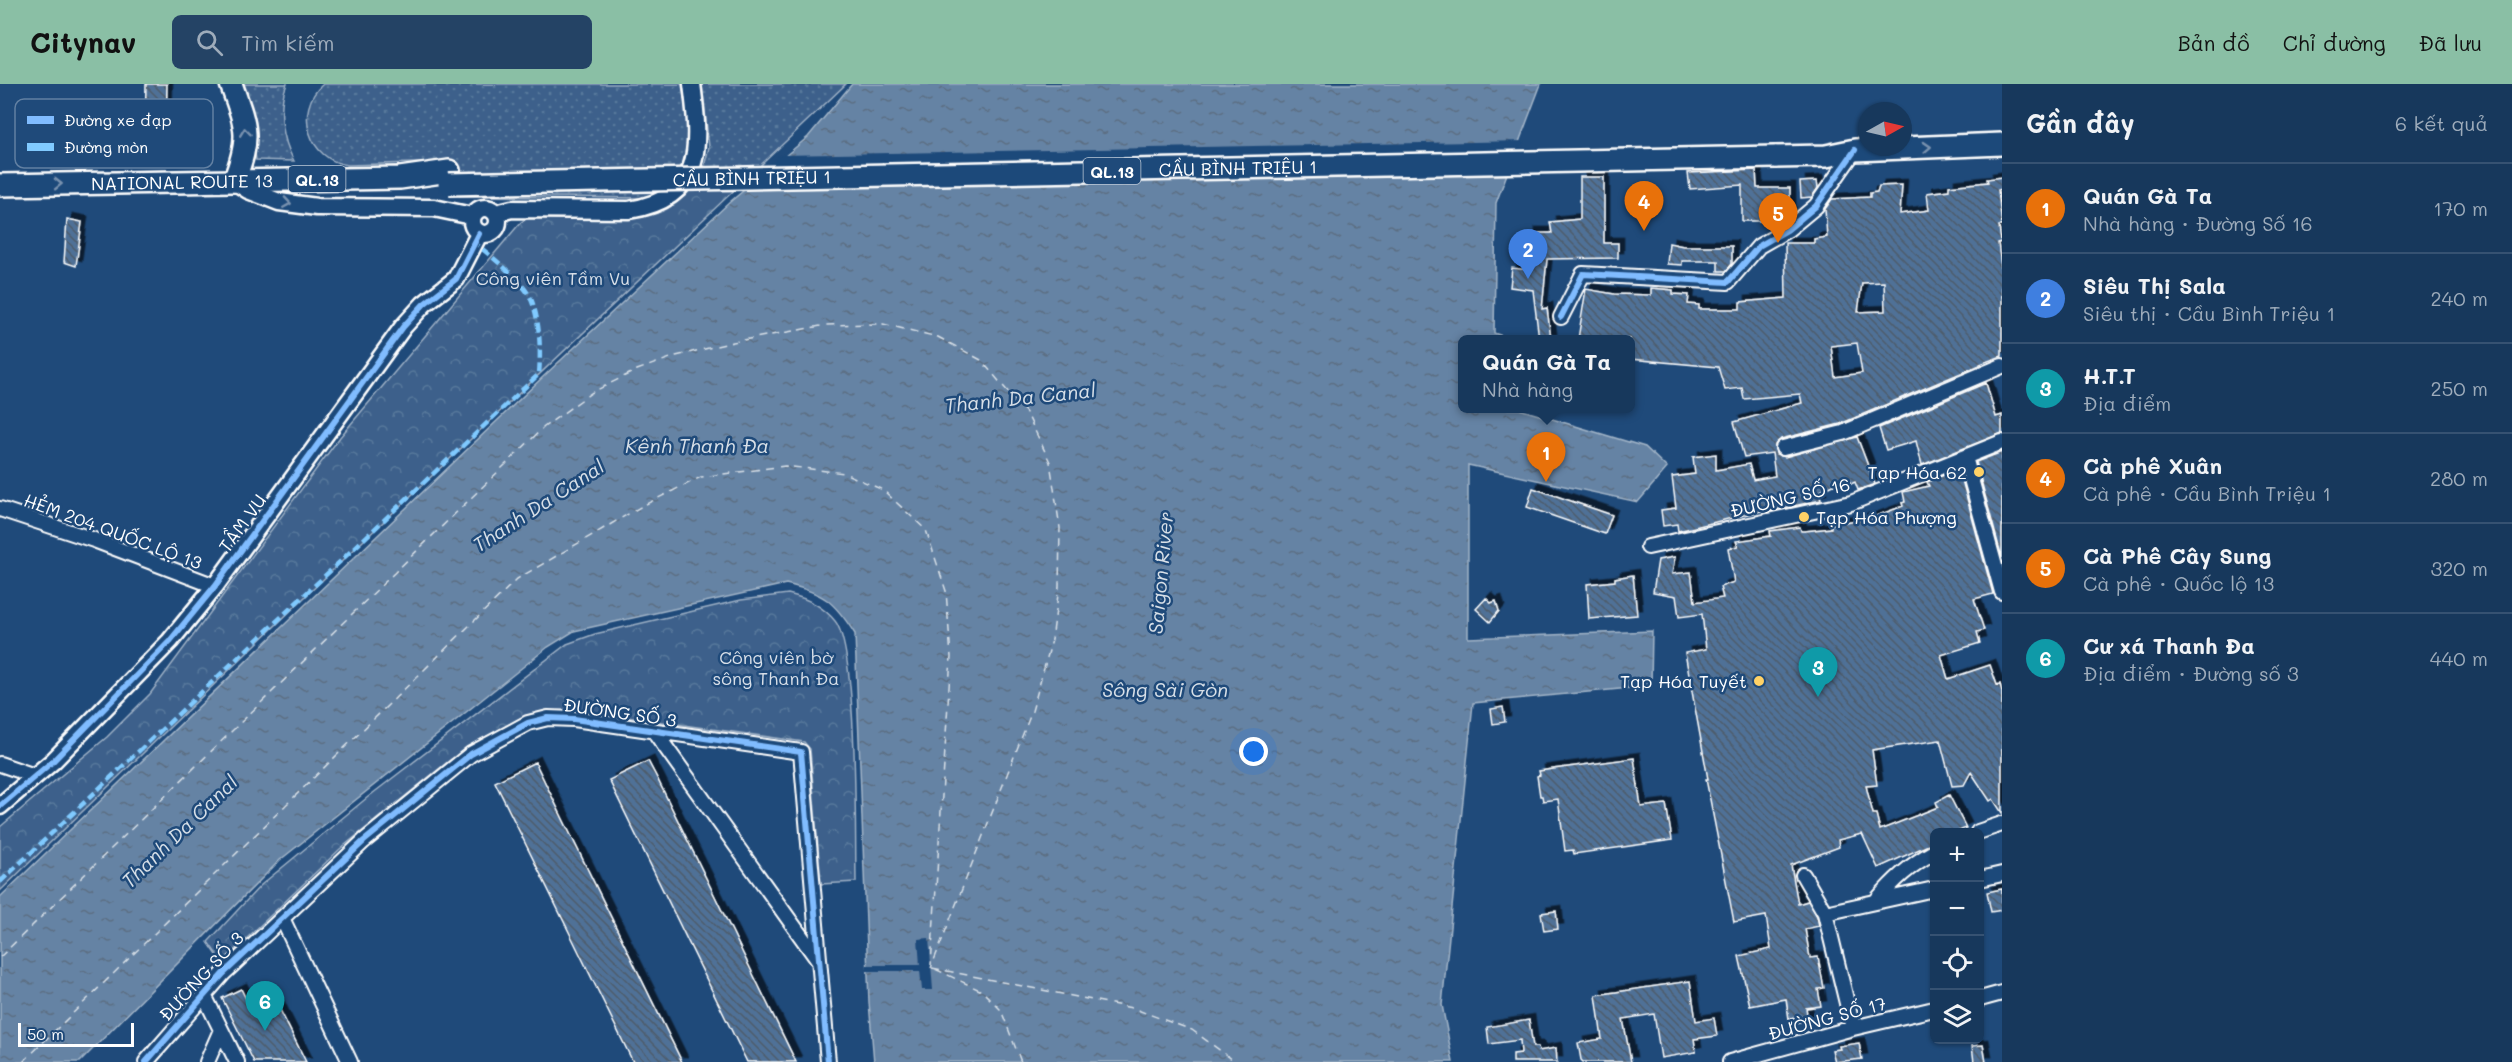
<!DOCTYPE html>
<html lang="vi">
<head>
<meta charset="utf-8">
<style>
  body { margin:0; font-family:Mali,sans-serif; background:#244365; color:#f1f3f6 }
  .controls { position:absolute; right:18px; bottom:18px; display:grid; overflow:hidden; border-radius:9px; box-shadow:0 2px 4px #0004 }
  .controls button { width:54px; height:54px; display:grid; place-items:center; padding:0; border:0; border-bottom:2px solid #365272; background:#17385c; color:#f1f3f6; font:30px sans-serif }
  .compass { position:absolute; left:1858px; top:18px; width:54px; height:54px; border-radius:50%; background:#17385c; box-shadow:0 2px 4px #0004; rotate:82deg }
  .scale { position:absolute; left:18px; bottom:15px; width:116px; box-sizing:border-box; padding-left:6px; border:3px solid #fff; border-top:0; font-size:16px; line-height:21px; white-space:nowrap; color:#fff; -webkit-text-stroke:4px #1f4a7a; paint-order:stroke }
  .you { position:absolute; left:1254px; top:668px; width:21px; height:21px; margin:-15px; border:4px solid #fff; border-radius:50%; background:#1a73e8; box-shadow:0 0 0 9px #1a73e833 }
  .badge { display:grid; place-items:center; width:39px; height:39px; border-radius:50%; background:#8abfa5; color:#fff; font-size:20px; font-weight:700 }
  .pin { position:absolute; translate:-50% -50px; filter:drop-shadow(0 2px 3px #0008) }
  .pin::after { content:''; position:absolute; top:32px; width:21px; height:18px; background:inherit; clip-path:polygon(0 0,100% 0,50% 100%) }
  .popup { position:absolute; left:1458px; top:251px; width:177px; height:78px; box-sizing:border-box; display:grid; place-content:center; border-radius:9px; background:#17385c; filter:drop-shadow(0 2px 4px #0005); font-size:20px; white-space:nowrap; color:#9eacbb }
  .popup b { font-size:22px; color:#f1f3f6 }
  .popup::after { content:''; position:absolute; left:50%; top:100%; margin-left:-12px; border:12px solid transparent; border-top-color:#17385c }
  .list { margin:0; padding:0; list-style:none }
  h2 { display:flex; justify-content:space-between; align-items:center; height:78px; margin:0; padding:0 24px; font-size:26px }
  h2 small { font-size:20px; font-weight:400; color:#9eacbb }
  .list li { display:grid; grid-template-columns:39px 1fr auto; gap:18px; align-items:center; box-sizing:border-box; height:90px; padding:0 24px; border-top:2px solid #365272 }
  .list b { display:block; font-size:22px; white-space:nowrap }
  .list p { margin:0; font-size:20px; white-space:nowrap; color:#9eacbb }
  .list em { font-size:20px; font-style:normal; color:#9eacbb }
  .icon { flex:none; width:33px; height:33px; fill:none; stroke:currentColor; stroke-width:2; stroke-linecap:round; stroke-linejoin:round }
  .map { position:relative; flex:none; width:2002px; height:978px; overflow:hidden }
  header { display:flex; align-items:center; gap:36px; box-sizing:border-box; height:84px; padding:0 30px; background:#8abfa5; color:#111 }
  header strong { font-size:28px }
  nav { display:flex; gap:33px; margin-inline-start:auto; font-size:21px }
  .search { width:420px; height:54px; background:#244365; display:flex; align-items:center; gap:15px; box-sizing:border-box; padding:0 21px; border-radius:9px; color:#9eacbb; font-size:22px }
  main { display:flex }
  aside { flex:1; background:#17385c }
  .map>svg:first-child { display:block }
  .grass { fill:url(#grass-dots); stroke:#9eb0c5; stroke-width:1.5 }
  .forest { fill:url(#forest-crowns); stroke:#9eb0c5; stroke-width:1.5 }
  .water { fill:url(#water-ripples); stroke:#a3b5c8; stroke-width:1.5 }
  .pier { fill:#1f4a7a }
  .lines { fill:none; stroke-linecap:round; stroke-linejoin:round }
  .ferry { stroke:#d8e0e8; stroke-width:1.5; stroke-dasharray:8 6; stroke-linecap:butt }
  .building { fill:url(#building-back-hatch); stroke:#fff; stroke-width:1.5; fill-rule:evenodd; filter:url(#shadow) }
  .minor-casing { stroke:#fff; stroke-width:18 }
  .tertiary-casing { stroke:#fff; stroke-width:21 }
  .primary-casing { stroke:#fff; stroke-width:26 }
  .minor { stroke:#1f4a7a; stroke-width:14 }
  .tertiary { stroke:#1f4a7a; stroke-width:16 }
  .primary { stroke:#1f4a7a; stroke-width:21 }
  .primary-bridge-casing { stroke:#fff; stroke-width:26; stroke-linecap:butt }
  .primary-bridge { stroke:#1f4a7a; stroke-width:21 }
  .quiet { stroke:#80caff; stroke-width:4.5; stroke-dasharray:9 4.5; stroke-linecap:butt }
  .cycleway-casing { stroke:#1f4a7a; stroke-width:10 }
  .cycleway { stroke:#80bcff; stroke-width:6 }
  .oneway { stroke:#7992af }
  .poi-dot { fill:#ffd166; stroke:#1f4a7a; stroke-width:2 }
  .labels { text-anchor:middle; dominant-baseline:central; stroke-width:5; stroke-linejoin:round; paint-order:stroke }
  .shield { fill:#1f4a7a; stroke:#bcc9d7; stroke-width:1.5 }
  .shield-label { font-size:16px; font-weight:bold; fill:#fff }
  .street-label { font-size:18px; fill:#fff; stroke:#1f4a7a }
  .park-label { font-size:18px; fill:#d8dfe8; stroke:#1f4a7a }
  .poi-label { font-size:18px; fill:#fff; stroke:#1f4a7a; text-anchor:end }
  .water-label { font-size:20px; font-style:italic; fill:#d8e0e8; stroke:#1f4a7a }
  .key { fill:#1f4a7a; stroke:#6280a2; stroke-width:1.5 }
  .key-label { font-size:16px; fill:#fff }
</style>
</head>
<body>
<header>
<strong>Citynav</strong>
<div class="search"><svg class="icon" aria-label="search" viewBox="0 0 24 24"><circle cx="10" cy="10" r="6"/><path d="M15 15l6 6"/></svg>Tìm kiếm</div>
<nav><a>Bản đồ</a><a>Chỉ đường</a><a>Đã lưu</a></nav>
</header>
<main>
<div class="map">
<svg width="2002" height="978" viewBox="0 0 2002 978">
  <defs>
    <pattern id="grass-dots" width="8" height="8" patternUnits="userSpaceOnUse" patternTransform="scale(1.5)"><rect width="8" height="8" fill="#3c618b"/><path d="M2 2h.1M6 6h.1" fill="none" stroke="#59799c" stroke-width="1.8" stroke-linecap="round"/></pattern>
    <pattern id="forest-crowns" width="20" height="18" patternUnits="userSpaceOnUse" patternTransform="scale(1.5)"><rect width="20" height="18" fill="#3c618b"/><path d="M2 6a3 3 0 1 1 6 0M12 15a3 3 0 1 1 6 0" fill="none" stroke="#59799c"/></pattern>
    <pattern id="water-ripples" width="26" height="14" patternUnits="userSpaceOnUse" patternTransform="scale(1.5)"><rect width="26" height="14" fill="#6583a4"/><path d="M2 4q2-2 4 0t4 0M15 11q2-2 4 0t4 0" fill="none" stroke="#5b6d81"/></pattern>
    <pattern id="building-back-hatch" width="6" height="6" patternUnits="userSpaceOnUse" patternTransform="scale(1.5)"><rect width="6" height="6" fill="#507197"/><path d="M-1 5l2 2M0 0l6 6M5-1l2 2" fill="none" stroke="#4e5b6a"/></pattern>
    <filter id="shadow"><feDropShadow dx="5.5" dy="-5.5" stdDeviation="0" flood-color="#0009"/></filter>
  </defs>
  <rect width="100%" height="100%" fill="#1f4a7a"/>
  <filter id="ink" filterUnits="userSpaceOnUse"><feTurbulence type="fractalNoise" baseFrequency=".0167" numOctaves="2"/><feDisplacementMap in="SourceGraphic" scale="12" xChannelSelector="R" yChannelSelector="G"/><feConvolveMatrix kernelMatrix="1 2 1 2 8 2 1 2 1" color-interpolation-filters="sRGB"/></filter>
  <g filter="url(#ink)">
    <!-- grass -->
    <path class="grass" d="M244,0H287C277,23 282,55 294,77L256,76Z
      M323,0H682C689,51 700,88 645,114L460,112L449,108L448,78L348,81C309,77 293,26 323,0Z
      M702,0H846L745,96L703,87L709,63Z"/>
    <!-- forest -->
    <path class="forest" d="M745,96L362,458L0,807V743L107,653L150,610L340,353L521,138L532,132L643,133C667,128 683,117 697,98Z
      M788,510C806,514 823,522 835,537C858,565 855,752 856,798L821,800L810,665L804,658L576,626L548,627L527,632L451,675L340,765L222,878L208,858L261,801L368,713L567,560L595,550L741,516Z"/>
    <!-- water -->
    <path class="water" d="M852,0H1541L1496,119L1494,249L1511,255H1462V324L1519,325L1645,363L1667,384L1638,418L1468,381V554L1652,547L1651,602L1473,619L1442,921L1453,978H874L869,918L855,550C834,517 824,509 786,500L574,547L548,563L280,776L80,978H0V813L545,291L731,117L808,53Z"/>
    <!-- pier -->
    <path class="pier" d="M1524,57L1513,83L749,98L781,71Z
      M929,854L933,906H922L920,887H867V881H920L918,855Z"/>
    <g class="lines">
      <!-- ferry -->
      <path class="ferry" d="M0,873L544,343L591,309L637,286L676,272L733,258L826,241L883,240L938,253L981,276L1027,330L1050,378L1060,444L1059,503L1052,556L1032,627L931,884
        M932,884L1132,924L1192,946L1236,978
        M935,885L982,907L1001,926L1021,978
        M23,978L517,495L642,422L701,393L785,382L844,389L883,406L926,446L946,507L951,573L931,881"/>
    </g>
    <!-- building -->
    <path class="building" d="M146,0H167L166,50H145Z
      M1756,86L1757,104H1790V129L1766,130V137H1742V101L1690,105L1688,89Z
      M1580,93H1604V159H1618V174L1547,175L1542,225L1547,224L1551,255H1539L1533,206L1510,203L1512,184L1530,186V149H1552L1550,138L1580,135Z
      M2002,93V105L1998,106L2002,142H1999L2001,158L1998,159L2002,190V272L1980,280V281L1840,340L1781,355L1775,361L1776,370L1785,373L1857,353L1875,400L1858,406L1855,398L1851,400L1848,394L1819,408L1821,416L1766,428L1765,426L1678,447L1677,440L1663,442L1661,426L1676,424L1672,393L1695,390L1693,373L1716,370V386L1749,380L1753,396L1775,392L1772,369L1744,373L1734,338L1802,319L1800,310L1744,315L1742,304L1725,306L1718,283L1630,275V255H1578L1586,205L1614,210L1651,211V204L1673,206V210L1689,211L1688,220L1699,221V225H1740V218L1786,214L1785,159H1814V155L1827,153L1825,125L1832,115L1870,113V109L1877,108L1879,102L1902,101L1900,130L1929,126L1927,109L1949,106V102L1988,98L1987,95ZM1884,198L1885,227L1858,228L1862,199ZM1857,259L1862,289L1835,293L1831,262Z
      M1817,97L1818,104L1812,113L1801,114L1800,98Z
      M67,135L82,138L76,182L64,178Z
      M1669,159L1683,162H1732V180L1726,187H1718V177H1682V181L1667,180Z
      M1986,299L1996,333L2002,331V349L1922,381L1916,357L1886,366L1879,344Z
      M2002,368V474L1976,378Z
      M1959,385L1993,510L1974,515L1984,546L1977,548L1980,559L1941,571L1948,595L1990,581L1997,601L2000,600L2002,608V729L1993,715L1990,717L1971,688L1964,701L1952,702L1940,656L1872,666L1877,701L1866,702L1873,730H1876L1880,746L1938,723L1936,718L1949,711L1966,744L1957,748H1935V758L1878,784L1862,750L1838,756L1839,763L1791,781L1798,820L1808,817L1817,832L1819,842L1805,845L1810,874L1818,873L1824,904L1818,905L1821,922L1806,924L1808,936L1795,939L1794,934L1789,935L1786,915L1750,922L1739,872L1771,865L1766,832L1734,838L1706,695H1708L1685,569L1706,565L1702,530L1679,533L1676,512L1653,508L1658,476L1675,473L1672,490L1691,488L1695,518L1723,514L1720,503L1734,498L1728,464L1738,462L1736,457L1771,452L1770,447L1800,443L1801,447H1805L1831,444V440L1871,434L1903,422L1902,419L1905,418L1903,408L1929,402L1927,398Z
      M1533,404L1612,431L1605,450L1527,423Z
      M1633,491L1637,531L1589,535L1587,500L1615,497V494Z
      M1486,514L1491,519L1496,517L1499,527L1490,538L1476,525Z
      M1503,623L1505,638L1493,640L1491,625Z
      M1634,674L1641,723L1666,720L1672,756L1574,770L1573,766L1565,767L1558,715L1543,717L1542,712H1540L1537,692L1540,691L1539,687Z
      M648,677L658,696L796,978H747L609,696Z
      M535,678L682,978H633L572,854L495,698Z
      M2002,805V826L1991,828L1987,808Z
      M1556,827L1558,845L1544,847L1541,829Z
      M1690,897L1696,937L1714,934L1717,952L1694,955L1696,968L1661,974L1654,930L1623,935L1631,978H1583L1581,976L1578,959L1602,955L1596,911Z
      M241,905L247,917L270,906L306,978H254L222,914Z
      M1529,936L1533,963H1538L1539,967L1556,964L1557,978H1513V970L1521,969L1520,956L1489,960L1487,943Z
      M1859,959L1862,975L1835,978L1832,966L1840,965L1839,962Z
      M1983,961L1986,978H1974L1972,962Z"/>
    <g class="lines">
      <!-- minor casing -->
      <g class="minor-casing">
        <path id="minor" d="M1561,233L1583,190L1728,198L1759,162L1787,146L1816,122L1855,66
          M1783,364L1843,349L2002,282
          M1965,373L2002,508
          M0,425L94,456L215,502
          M1648,463L1851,419L2002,358
          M654,647L818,876
          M0,680L35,692
          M1978,748L2002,740
          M1803,791L1825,829L1853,944
          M1980,795L2002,790
          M1876,817C1894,796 1910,781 1934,768
          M1825,829L1934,805
          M282,834L350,978
          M204,911L237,978
          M1980,915L2002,909
          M146,978L223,890L364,757L471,670L528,639L548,634L574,635L801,668L828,978
          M207,978L221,946
          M1730,978L1853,944L1934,925"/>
      </g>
      <!-- tertiary casing -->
      <g class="tertiary-casing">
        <path id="tertiary" d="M234,97L248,106L279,118L317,123L434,124L472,132
          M472 137a13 13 0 1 1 26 0a13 13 0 1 1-26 0Z
          M496,129L512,125L629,126C705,114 700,62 692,0
          M0,722L53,677L170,557L215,502L403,243L424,220L456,195L479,150"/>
      </g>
      <!-- primary casing -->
      <g class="primary-casing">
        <g id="primary">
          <path d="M231,0C247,44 251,53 234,97"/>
          <path d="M1775,73L1826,72L1855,66L2002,60"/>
          <path id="s1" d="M0,101L400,94L449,87"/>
        </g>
      </g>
      <!-- minor -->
      <use href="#minor" class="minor"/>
      <!-- tertiary -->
      <use href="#tertiary" class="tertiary"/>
      <!-- primary -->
      <use href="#primary" class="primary"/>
      <!-- primary-bridge casing -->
      <g class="primary-bridge-casing">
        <g id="primary-bridge">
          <path id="s2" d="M449,100L1775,73"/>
        </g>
      </g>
      <!-- primary-bridge -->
      <use href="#primary-bridge" class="primary-bridge"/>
      <!-- quiet -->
      <path class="quiet" d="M0,798L539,290C541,267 540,236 531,215C524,198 490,171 475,159"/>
      <!-- cycleway casing -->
      <g class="cycleway-casing">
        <path id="cycleway" d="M1561,233L1583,190L1728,198L1759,162L1787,146L1816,122L1855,66
          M0,722L53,677L170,557L215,502L403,243L424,220L456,195L479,150
          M146,978L223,890L364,757L471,670L528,639L548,634L574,635L801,668L828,978"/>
      </g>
      <!-- cycleway -->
      <use href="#cycleway" class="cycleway"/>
    </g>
    <!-- one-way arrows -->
    <defs><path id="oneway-chevron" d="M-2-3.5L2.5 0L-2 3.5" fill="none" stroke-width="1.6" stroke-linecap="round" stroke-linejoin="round" transform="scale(1.5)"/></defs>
    <g class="oneway">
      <use href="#oneway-chevron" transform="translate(245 48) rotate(-97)"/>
      <use href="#oneway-chevron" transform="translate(1927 63) rotate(-3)"/>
      <use href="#oneway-chevron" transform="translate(58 100) rotate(-1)"/>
      <use href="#oneway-chevron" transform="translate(287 119) rotate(9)"/>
    </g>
  </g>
  <!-- markers -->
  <g class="poi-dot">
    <circle cx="1979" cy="388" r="6"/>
    <circle cx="1804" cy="433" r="6"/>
    <circle cx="1759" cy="597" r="6"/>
  </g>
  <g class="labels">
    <!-- shield labels -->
    <g class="shield">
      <rect x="1083.5" y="74" width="57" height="26" rx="4.5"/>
      <rect x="288.5" y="82" width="57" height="26" rx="4.5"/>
    </g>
    <g class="shield-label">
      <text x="1112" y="87">QL.13</text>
      <text x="317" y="95">QL.13</text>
    </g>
    <!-- street labels -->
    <g class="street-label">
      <text stroke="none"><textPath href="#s2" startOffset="789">CẦU BÌNH TRIỆU 1</textPath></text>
      <text stroke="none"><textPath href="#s2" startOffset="303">CẦU BÌNH TRIỆU 1</textPath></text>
      <text stroke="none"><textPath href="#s1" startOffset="182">NATIONAL ROUTE 13</textPath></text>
      <text transform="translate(1790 413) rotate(-13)">ĐƯỜNG SỐ 16</text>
      <text transform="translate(242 439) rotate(-54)">TẦM VU</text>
      <text transform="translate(113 447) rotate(20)">HẺM 204 QUỐC LỘ 13</text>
      <text transform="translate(620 628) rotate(8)">ĐƯỜNG SỐ 3</text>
      <text transform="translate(201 892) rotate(-47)">ĐƯỜNG SỐ 3</text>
      <text transform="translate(1827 934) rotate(-15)">ĐƯỜNG SỐ 17</text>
    </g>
    <!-- park labels -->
    <g class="park-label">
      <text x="553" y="194">Công viên Tầm Vu</text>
      <text x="776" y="573">Công viên bờ<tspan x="776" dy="21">sông Thanh Đa</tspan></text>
    </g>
    <!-- poi labels -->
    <g class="poi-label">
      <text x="1967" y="388">Tạp Hóa 62</text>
      <text x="1816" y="433" text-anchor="start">Tạp Hóa Phượng</text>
      <text x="1747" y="597">Tạp Hóa Tuyết</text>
    </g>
    <!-- water labels -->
    <g class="water-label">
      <text transform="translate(1020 313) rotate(-6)">Thanh Da Canal</text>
      <text x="697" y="361">Kênh Thanh Đa</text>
      <text transform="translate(538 421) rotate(-33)">Thanh Da Canal</text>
      <text transform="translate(1160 489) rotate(-85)">Saigon River</text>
      <text x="1165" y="605">Sông Sài Gòn</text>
      <text transform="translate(179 747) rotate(-44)">Thanh Da Canal</text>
    </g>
  </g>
  <!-- legend -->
  <rect x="15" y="15" width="198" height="69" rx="9" class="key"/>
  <rect x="27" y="32" width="27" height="8" fill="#80bcff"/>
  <rect x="27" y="59" width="27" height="8" fill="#80caff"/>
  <g class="key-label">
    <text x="64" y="42">Đường xe đạp</text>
    <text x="64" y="69">Đường mòn</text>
  </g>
</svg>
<div class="controls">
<button>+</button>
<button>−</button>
<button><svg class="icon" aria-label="locate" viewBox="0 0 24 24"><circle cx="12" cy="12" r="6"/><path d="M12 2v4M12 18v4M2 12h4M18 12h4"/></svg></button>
<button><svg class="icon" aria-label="layers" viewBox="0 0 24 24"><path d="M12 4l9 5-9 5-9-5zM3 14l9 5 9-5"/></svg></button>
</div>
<svg class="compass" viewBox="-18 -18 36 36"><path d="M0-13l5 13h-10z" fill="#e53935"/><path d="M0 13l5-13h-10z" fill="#9eacbb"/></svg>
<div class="scale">50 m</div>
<div class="you"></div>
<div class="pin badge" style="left:1546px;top:398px;background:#e8710a">1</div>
<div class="popup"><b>Quán Gà Ta</b>Nhà hàng</div>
<div class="pin badge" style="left:1528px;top:195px;background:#3f7fe0">2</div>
<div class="pin badge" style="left:1818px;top:613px;background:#0f9aa8">3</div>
<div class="pin badge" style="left:1644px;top:147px;background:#e8710a">4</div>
<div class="pin badge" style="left:1778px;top:159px;background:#e8710a">5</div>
<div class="pin badge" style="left:265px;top:947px;background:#0f9aa8">6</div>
</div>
<aside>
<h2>Gần đây<small>6 kết quả</small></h2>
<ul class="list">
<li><span class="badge" style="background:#e8710a">1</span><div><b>Quán Gà Ta</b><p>Nhà hàng · Đường Số 16</p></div><em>170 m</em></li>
<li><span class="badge" style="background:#3f7fe0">2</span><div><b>Siêu Thị Sala</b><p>Siêu thị · Cầu Bình Triệu 1</p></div><em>240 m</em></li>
<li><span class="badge" style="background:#0f9aa8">3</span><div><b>H.T.T</b><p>Địa điểm</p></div><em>250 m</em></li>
<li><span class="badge" style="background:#e8710a">4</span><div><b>Cà phê Xuân</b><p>Cà phê · Cầu Bình Triệu 1</p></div><em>280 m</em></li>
<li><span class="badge" style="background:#e8710a">5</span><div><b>Cà Phê Cây Sung</b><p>Cà phê · Quốc lộ 13</p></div><em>320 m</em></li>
<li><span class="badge" style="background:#0f9aa8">6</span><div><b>Cư xá Thanh Đa</b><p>Địa điểm · Đường số 3</p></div><em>440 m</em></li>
</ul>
</aside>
</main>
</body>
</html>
